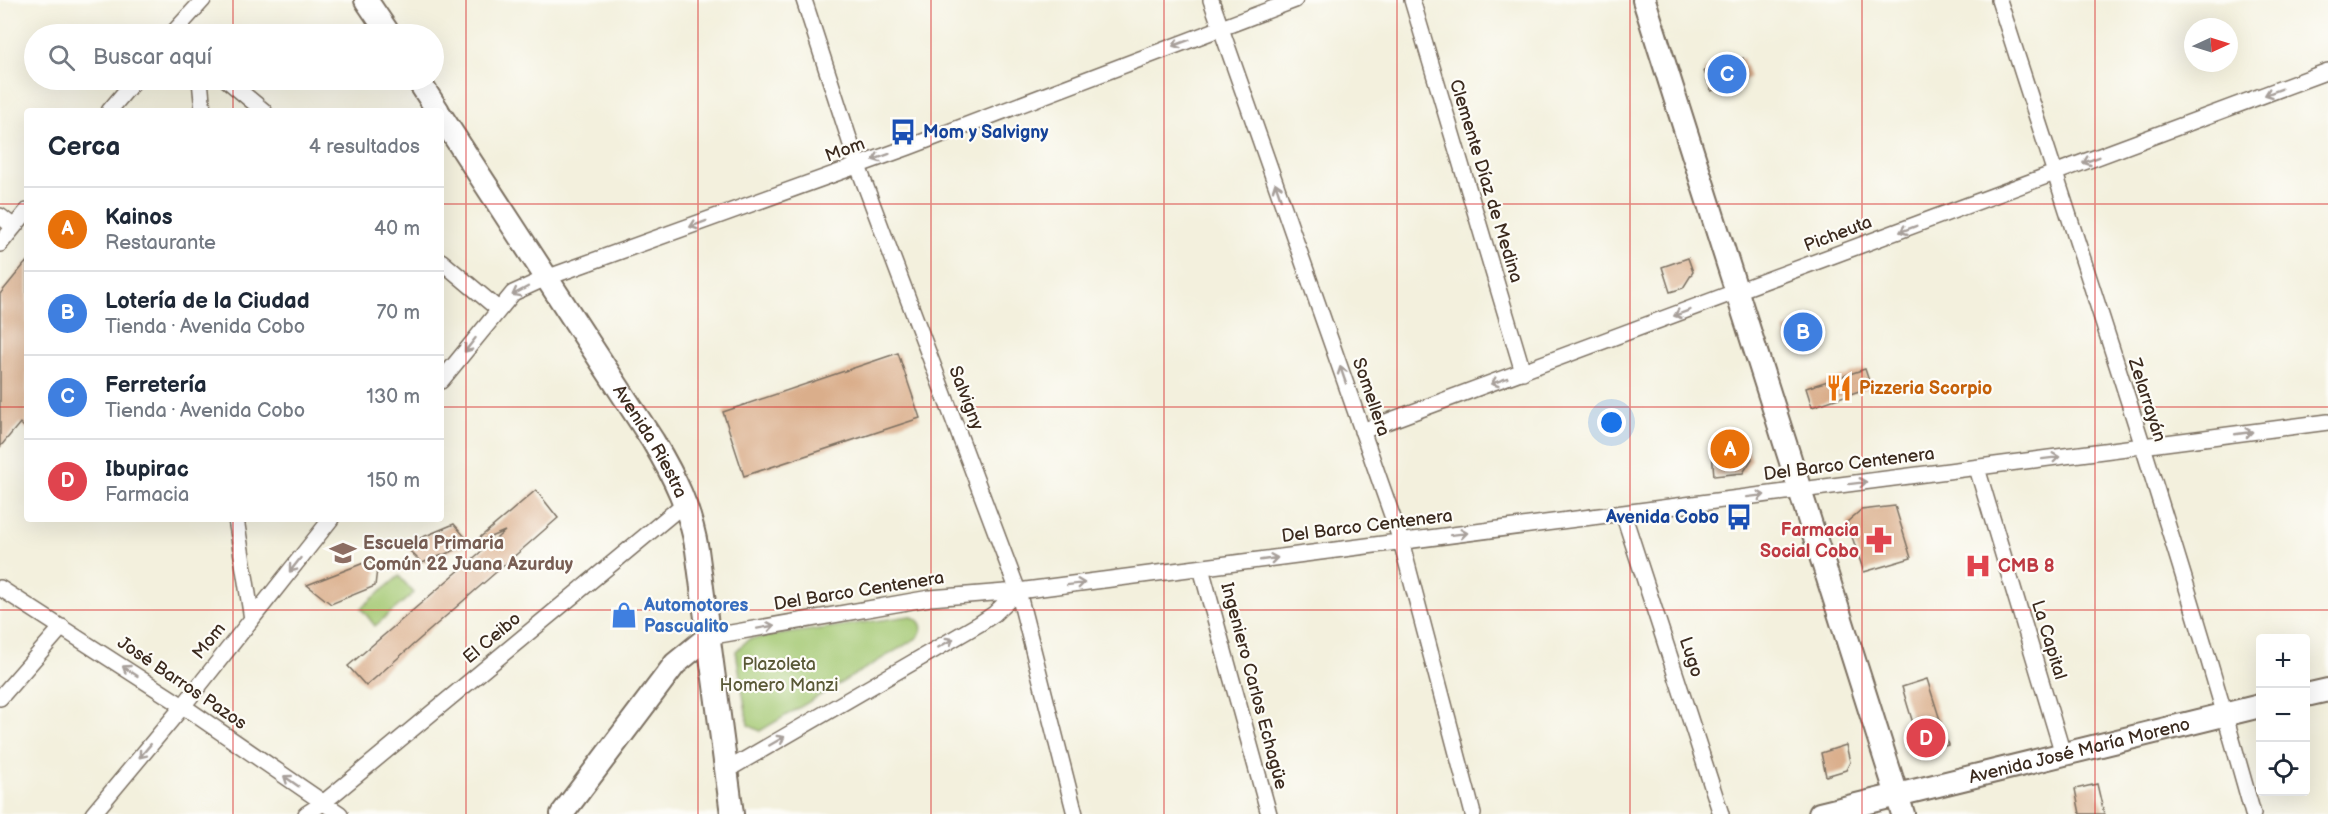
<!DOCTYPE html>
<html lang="es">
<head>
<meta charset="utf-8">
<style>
  body { margin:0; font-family:"Balsamiq Sans",sans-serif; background:#f2f2f3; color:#1f2937 }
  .controls { position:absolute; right:18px; bottom:18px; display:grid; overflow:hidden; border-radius:6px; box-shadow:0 6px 24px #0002 }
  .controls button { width:54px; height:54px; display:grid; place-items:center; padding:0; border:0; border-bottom:2px solid #e0e1e3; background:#fff; color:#1f2937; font:30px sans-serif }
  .compass { position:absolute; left:2184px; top:18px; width:54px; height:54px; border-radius:50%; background:#fff; box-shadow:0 6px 24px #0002; rotate:86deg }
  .you { position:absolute; left:1612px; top:423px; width:21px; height:21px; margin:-15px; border:4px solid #fff; border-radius:50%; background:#1a73e8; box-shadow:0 0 0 9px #1a73e833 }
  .badge { display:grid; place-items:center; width:39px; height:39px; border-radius:50%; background:#0f766e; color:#fff; font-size:20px; font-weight:700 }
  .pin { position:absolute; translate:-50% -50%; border:3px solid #fff; box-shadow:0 2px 6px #0006 }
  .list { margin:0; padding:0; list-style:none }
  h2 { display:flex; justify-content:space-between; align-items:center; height:78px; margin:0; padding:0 24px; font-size:26px }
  h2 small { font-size:20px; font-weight:400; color:#747a83 }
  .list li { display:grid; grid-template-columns:39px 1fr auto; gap:18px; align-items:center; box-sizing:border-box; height:84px; padding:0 24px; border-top:2px solid #e0e1e3 }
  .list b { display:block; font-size:22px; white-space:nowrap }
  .list p { margin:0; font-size:20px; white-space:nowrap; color:#747a83 }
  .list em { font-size:20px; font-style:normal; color:#747a83 }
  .icon { flex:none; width:33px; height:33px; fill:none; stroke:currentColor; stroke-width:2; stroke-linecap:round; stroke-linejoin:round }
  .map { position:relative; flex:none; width:2328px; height:814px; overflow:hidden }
  .search { position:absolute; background:#fff; box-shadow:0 6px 24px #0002; left:24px; top:24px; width:420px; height:66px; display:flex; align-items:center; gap:15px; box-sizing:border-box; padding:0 21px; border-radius:33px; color:#747a83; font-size:22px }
  .panel { position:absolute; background:#fff; box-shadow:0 6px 24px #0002; left:24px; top:108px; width:420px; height:414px; border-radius:6px }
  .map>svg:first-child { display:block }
  .green { fill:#a3c871; stroke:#6f7948; stroke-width:1.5 }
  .building { fill:#daae8b }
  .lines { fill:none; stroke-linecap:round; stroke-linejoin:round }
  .minor-casing { stroke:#7b6f61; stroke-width:18 }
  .secondary-casing { stroke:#7b6f61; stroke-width:26 }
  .minor { stroke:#fff; stroke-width:15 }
  .secondary { stroke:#fff; stroke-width:22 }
  .oneway { stroke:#a79f9a }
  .grid { fill:none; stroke:#d62828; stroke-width:1.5; stroke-opacity:0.55 }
  .labels { text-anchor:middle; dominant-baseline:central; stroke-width:4.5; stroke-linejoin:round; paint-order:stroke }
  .transit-label { font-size:18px; font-weight:bold; fill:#164399; stroke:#fdfcf7; text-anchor:start }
  .street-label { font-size:18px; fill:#3b2a1e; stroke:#fdfcf7 }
  .food-label { font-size:18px; font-weight:bold; fill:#c56008; stroke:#fdfcf7; text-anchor:start }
  .health-label { font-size:18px; font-weight:bold; fill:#be3a42; stroke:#fdfcf7; text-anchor:end }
  .education-label { font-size:18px; font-weight:bold; fill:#785e54; stroke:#fdfcf7; text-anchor:start }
  .shop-label { font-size:18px; font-weight:bold; fill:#366cbe; stroke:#fdfcf7; text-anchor:start }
  .park-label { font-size:18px; fill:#5a5937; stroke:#fdfcf7 }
</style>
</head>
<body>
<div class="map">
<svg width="2328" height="814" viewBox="0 0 2328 814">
  <rect width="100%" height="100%" fill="#fdfcf7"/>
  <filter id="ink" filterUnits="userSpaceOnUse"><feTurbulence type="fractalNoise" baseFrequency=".0167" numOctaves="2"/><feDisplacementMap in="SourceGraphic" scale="12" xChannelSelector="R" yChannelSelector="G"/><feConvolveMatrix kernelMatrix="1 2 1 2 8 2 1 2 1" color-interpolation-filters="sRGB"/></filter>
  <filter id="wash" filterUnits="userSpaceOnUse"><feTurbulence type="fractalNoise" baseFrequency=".008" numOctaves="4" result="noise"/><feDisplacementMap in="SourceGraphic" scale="24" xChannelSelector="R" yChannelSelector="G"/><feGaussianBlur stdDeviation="1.35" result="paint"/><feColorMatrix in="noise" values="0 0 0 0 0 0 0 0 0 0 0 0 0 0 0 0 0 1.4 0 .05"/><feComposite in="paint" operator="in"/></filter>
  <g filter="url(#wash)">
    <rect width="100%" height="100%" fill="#f3f0dd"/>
    <!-- green -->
    <path class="green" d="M399,576L414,593L375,626L361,608Z
      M910,616C921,620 926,628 917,638L760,731L748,725L736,651L749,639Z"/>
    <g id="blocks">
      <!-- building -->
      <path class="building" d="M1743,58L1750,78L1711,91L1704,71Z
        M1688,258L1693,272L1683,288L1670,292L1662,267Z
        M27,261V430L20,423L0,447V294Z
        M1816,318L1822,336L1789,346L1784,329Z
        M898,353L920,418L744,476L723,412Z
        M1865,369L1871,387L1812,407L1806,388Z
        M1743,436L1752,459L1743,473L1714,476L1711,439Z
        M536,490L558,518L366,686L348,666L505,531L478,542L477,540Z
        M1895,506L1911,558L1864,572L1847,522L1861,510Z
        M454,524L471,544L422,563L404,545Z
        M369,561L377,569L375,586L331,604L307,585Z
        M1927,679L1948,745L1922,753L1902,687Z
        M1846,745L1850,762L1846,770L1826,776L1821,753Z
        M2097,784L2104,814H2080L2075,789Z"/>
    </g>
  </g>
  <g filter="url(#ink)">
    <use href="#blocks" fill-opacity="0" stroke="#7b6f61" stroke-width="1.5"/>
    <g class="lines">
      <!-- minor casing -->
      <g class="minor-casing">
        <path id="minor" d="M804,0L858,166L1018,591L1075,814
          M1211,0L1401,541L1473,814
          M1412,0L1523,372
          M1999,0C2086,271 2177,540 2253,814
          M172,34L203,0
          M200,80L203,111
          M227,80L264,111
          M109,111L135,80
          M0,216L14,227
          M0,244L27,211
          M441,261L498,309
          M441,381L513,293L546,278L909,147L1295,0
          M1362,431L2328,71
          M1977,468L2063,754
          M1623,513L1721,814
          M236,519L252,619
          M1201,568L1269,814
          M0,588L183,706L340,814
          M708,637L930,598L1018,591L2328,422
          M0,698L62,627
          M727,770L979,624L994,614L1018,591
          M93,814L183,706L331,519
          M306,814L323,803L685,503"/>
      </g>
      <!-- secondary casing -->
      <g class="secondary-casing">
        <g id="secondary">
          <path d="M366,0L389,34"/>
          <path d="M1644,0L1903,814"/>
          <path d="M418,80L438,111"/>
          <path id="s1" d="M441,116L653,441C675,478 690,508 697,550L732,814"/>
          <path d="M2306,695L2328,690"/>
          <path d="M562,814L675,664L708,637"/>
          <path id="s2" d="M1820,814L2260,706"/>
        </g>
      </g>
      <!-- minor -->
      <use href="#minor" class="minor"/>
      <!-- secondary -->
      <use href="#secondary" class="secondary"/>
    </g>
    <!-- one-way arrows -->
    <defs><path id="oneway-shaft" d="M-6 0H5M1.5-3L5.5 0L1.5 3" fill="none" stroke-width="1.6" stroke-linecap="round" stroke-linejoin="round" transform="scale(1.5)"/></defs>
    <g class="oneway">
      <use href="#oneway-shaft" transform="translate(1181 43) rotate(159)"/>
      <use href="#oneway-shaft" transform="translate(2273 92) rotate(159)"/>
      <use href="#oneway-shaft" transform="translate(881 157) rotate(160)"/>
      <use href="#oneway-shaft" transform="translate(2091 160) rotate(159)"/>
      <use href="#oneway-shaft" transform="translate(1278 191) rotate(-109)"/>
      <use href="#oneway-shaft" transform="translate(698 224) rotate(160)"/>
      <use href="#oneway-shaft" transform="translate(1908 229) rotate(159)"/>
      <use href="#oneway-shaft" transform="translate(520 291) rotate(152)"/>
      <use href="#oneway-shaft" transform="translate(1682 313) rotate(160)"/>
      <use href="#oneway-shaft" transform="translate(470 345) rotate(128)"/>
      <use href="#oneway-shaft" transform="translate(1343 375) rotate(-109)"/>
      <use href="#oneway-shaft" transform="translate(1499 381) rotate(160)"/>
      <use href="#oneway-shaft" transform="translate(2244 433) rotate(-8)"/>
      <use href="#oneway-shaft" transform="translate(2051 458) rotate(-7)"/>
      <use href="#oneway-shaft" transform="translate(1858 483) rotate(-7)"/>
      <use href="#oneway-shaft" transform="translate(1756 496) rotate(-7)"/>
      <use href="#oneway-shaft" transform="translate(1459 534) rotate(-7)"/>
      <use href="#oneway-shaft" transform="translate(1269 559) rotate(-8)"/>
      <use href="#oneway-shaft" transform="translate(295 565) rotate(128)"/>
      <use href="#oneway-shaft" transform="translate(1076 584) rotate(-7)"/>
      <use href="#oneway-shaft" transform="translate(766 627) rotate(-10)"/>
      <use href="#oneway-shaft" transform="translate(946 643) rotate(-30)"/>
      <use href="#oneway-shaft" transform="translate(130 671) rotate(-147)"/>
      <use href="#oneway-shaft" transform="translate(777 741) rotate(-30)"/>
      <use href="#oneway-shaft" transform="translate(145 751) rotate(130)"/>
      <use href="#oneway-shaft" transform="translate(291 781) rotate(-145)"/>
    </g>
  </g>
  <!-- grid -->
  <path class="grid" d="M233,0V34M466,0V814M698,0V814M931,0V814M1164,0V814M1397,0V814M1630,0V814M1862,0V814M2095,0V814M233,80V111M0,204H27M441,204H2328M0,407H27M441,407H2328M233,519V814M0,610H2328"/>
  <!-- icons -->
  <defs>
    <g id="bus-bare" transform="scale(2.07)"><path d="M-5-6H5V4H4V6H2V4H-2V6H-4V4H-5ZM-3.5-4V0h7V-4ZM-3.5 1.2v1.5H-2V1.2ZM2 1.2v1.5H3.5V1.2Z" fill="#1a4fb4" stroke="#fdfcf7" stroke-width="2.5" paint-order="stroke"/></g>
    <g id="restaurant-bare" transform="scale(2.07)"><path d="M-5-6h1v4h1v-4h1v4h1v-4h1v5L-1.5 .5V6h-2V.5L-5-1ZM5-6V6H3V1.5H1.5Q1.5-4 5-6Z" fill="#e8710a" stroke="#fdfcf7" stroke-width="2.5" paint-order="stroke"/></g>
    <g id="pharmacy-bare" transform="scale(2.07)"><path d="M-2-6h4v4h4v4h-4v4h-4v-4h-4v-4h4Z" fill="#e0444e" stroke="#fdfcf7" stroke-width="2.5" paint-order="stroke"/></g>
    <g id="school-bare" transform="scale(2.07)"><path d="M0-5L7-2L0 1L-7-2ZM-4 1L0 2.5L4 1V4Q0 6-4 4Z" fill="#8d6e63" stroke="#fdfcf7" stroke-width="2.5" paint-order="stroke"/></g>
    <g id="hospital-bare" transform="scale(2.07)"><path d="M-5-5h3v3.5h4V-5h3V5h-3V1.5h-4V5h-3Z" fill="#e0444e" stroke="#fdfcf7" stroke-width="2.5" paint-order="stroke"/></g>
    <g id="shop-bare" transform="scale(2.07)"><path d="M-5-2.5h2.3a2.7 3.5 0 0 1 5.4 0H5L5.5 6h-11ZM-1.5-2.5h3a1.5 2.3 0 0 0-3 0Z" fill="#3f7fe0" stroke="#fdfcf7" stroke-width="2.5" paint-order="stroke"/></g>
  </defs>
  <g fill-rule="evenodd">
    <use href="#bus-bare" x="903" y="132"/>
    <use href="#restaurant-bare" x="1839" y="388"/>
    <use href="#bus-bare" x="1739" y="517"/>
    <use href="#pharmacy-bare" x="1879" y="540"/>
    <use href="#school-bare" x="343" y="553"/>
    <use href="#hospital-bare" x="1978" y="566"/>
    <use href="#shop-bare" x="624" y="615"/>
  </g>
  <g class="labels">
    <!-- transit labels -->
    <g class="transit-label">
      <text x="923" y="132">Mom y Salvigny</text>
      <text x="1719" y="517" text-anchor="end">Avenida Cobo</text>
    </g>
    <!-- street labels -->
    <g class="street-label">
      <text transform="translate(845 150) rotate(-20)">Mom</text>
      <text transform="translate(1486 181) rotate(73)">Clemente Díaz de Medina</text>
      <text transform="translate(1838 234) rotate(-21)">Picheuta</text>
      <text transform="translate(1371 397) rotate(71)">Somellera</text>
      <text transform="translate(966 398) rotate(69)">Salvigny</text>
      <text transform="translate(2147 400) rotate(72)">Zelarrayán</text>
      <text stroke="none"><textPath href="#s1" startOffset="387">Avenida Riestra</textPath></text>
      <text transform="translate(1849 464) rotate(-7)">Del Barco Centenera</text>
      <text transform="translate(1367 526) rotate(-7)">Del Barco Centenera</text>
      <text transform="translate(859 591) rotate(-9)">Del Barco Centenera</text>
      <text transform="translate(492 638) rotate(-40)">El Ceibo</text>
      <text transform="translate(2049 640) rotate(73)">La Capital</text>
      <text transform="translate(209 641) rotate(-51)">Mom</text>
      <text transform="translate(1691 657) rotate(72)">Lugo</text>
      <text transform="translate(182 683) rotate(34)">José Barros Pazos</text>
      <text transform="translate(1254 686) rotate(75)">Ingeniero Carlos Echagüe</text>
      <text stroke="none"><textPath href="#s2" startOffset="267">Avenida José María Moreno</textPath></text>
    </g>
    <!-- food labels -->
    <g class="food-label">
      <text x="1859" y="388">Pizzeria Scorpio</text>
    </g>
    <!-- health labels -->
    <g class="health-label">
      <text x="1859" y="530">Farmacia<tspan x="1859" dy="21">Social Cobo</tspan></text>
      <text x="1998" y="566" text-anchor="start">CMB 8</text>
    </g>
    <!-- education labels -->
    <g class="education-label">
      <text x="363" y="543">Escuela Primaria<tspan x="363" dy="21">Común 22 Juana Azurduy</tspan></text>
    </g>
    <!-- shop labels -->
    <g class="shop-label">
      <text x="644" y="605">Automotores<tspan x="644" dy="21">Pascualito</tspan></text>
    </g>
    <!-- park labels -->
    <g class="park-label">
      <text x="779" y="664">Plazoleta<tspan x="779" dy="21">Homero Manzi</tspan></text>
    </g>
  </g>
</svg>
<div class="controls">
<button>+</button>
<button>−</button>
<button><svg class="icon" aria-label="locate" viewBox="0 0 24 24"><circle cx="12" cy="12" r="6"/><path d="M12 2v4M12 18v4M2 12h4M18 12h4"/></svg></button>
</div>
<svg class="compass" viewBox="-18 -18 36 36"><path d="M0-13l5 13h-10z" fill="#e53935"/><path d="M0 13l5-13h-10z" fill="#747a83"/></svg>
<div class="you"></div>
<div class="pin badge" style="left:1730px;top:449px;background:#e8710a">A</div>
<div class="pin badge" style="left:1803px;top:332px;background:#3f7fe0">B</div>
<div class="pin badge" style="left:1727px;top:74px;background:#3f7fe0">C</div>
<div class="pin badge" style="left:1926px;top:738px;background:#e0444e">D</div>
<div class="search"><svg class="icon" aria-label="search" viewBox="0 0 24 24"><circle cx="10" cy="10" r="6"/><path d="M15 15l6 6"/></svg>Buscar aquí</div>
<section class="panel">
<h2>Cerca<small>4 resultados</small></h2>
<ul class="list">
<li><span class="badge" style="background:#e8710a">A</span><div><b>Kainos</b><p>Restaurante</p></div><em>40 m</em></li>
<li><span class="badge" style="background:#3f7fe0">B</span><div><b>Lotería de la Ciudad</b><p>Tienda · Avenida Cobo</p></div><em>70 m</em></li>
<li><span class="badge" style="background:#3f7fe0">C</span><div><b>Ferretería</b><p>Tienda · Avenida Cobo</p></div><em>130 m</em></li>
<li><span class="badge" style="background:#e0444e">D</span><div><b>Ibupirac</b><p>Farmacia</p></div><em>150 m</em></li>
</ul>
</section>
</div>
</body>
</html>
